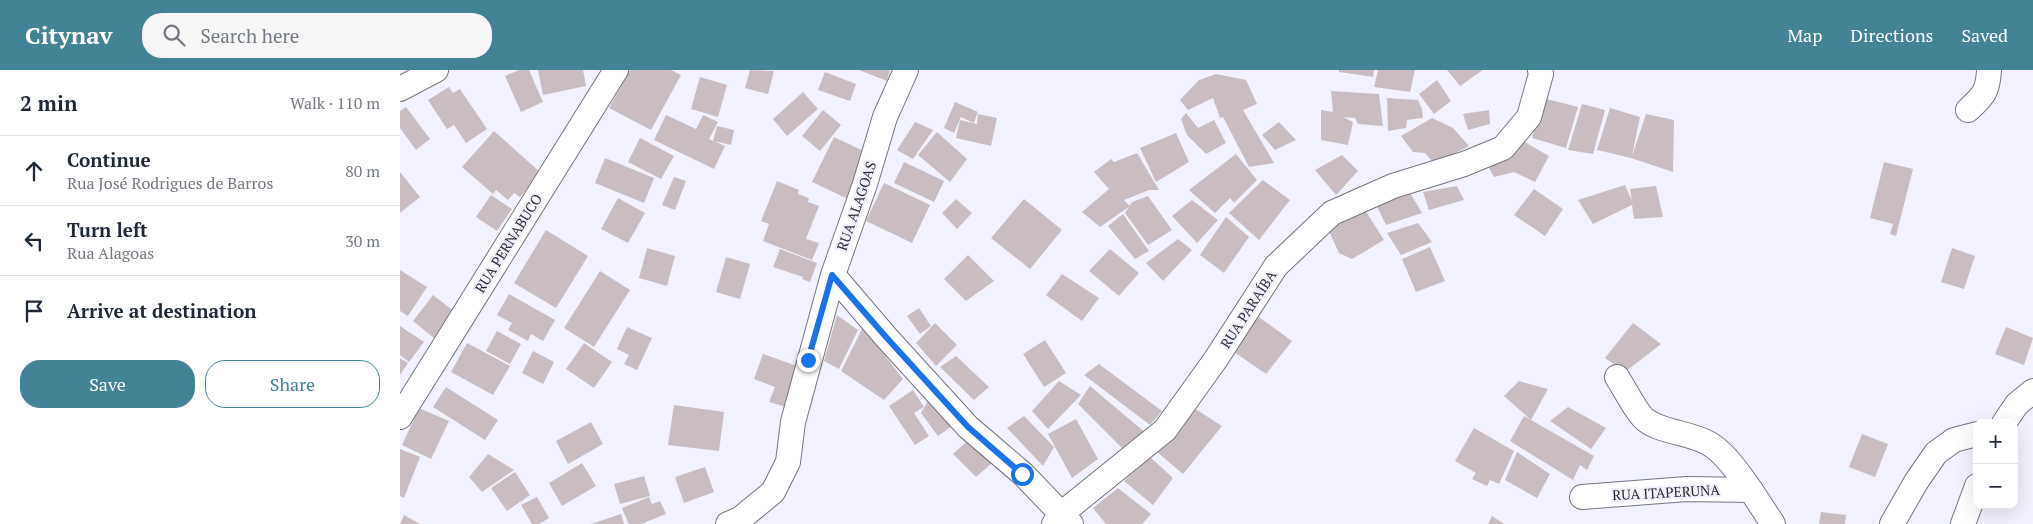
<!DOCTYPE html>
<html lang="en">
<head>
<meta charset="utf-8">
<style>
  body { margin:0; font-family:"PT Serif",serif; background:#f6f6f7; color:#1f2937 }
  .controls { position:absolute; right:15px; bottom:15px; display:grid; overflow:hidden; border-radius:10px; box-shadow:0 5px 20px #0002 }
  .controls button { width:45px; height:45px; display:grid; place-items:center; padding:0; border:0; border-bottom:1px solid #e0e1e3; background:#fff; color:#1f2937; font:25px sans-serif }
  .stop { position:absolute; width:15px; height:15px; margin:-11px; border:4px solid #1a73e8; border-radius:50%; background:#fff }
  .stop.end { background:#1a73e8; border-color:#fff; box-shadow:0 1px 5px #0008 }
  .list { margin:0; padding:0; list-style:none }
  h2 { display:flex; justify-content:space-between; align-items:center; height:65px; margin:0; padding:0 20px; font-size:21px }
  h2 small { font-size:16px; font-weight:400; color:#747a83 }
  .list li { display:grid; grid-template-columns:32px 1fr auto; gap:15px; align-items:center; box-sizing:border-box; height:70px; padding:0 20px; border-top:1px solid #e0e1e3 }
  .list b { display:block; font-size:19px; white-space:nowrap }
  .list p { margin:0; font-size:16px; white-space:nowrap; color:#747a83 }
  .list em { font-size:16px; font-style:normal; color:#747a83 }
  .actions { display:flex; gap:10px; padding:15px 20px }
  .actions a { flex:1; padding:11px 0; border:1px solid #438396; border-radius:20px; text-align:center; font-size:18px; color:#438396 }
  .actions .main { background:#438396; color:#fff }
  .icon { flex:none; width:28px; height:28px; fill:none; stroke:currentColor; stroke-width:2; stroke-linecap:round; stroke-linejoin:round }
  .map { position:relative; flex:none; width:1633px; height:454px; overflow:hidden }
  header { display:flex; align-items:center; gap:30px; box-sizing:border-box; height:70px; padding:0 25px; background:#438396; color:#fff }
  header strong { font-size:24px }
  nav { display:flex; gap:28px; margin-inline-start:auto; font-size:18px }
  .search { width:350px; height:45px; background:#f6f6f7; display:flex; align-items:center; gap:12px; box-sizing:border-box; padding:0 18px; border-radius:20px; color:#747a83; font-size:19px }
  main { display:flex }
  aside { flex:1; background:#fff }
  .map>svg:first-child { display:block }
  .building { fill:#cabdc1 }
  .lines { fill:none; stroke-linecap:round; stroke-linejoin:round }
  .street-casing { stroke:#74767f; stroke-width:26 }
  .street { stroke:#fff; stroke-width:24 }
  .route { stroke:#1a73e8; stroke-width:6 }
  .labels { text-anchor:middle; dominant-baseline:central; stroke-width:4.5; stroke-linejoin:round; paint-order:stroke }
  .street-label { font-size:14px; fill:#2c2c30; stroke:#f1f2fe }
</style>
</head>
<body>
<header>
<strong>Citynav</strong>
<div class="search"><svg class="icon" aria-label="search" viewBox="0 0 24 24"><circle cx="10" cy="10" r="6"/><path d="M15 15l6 6"/></svg>Search here</div>
<nav><a>Map</a><a>Directions</a><a>Saved</a></nav>
</header>
<main>
<aside>
<h2>2 min<small>Walk · 110 m</small></h2>
<ul class="list">
<li><svg class="icon" aria-label="ahead" viewBox="0 0 24 24"><path d="M12 20V5M6 11l6-6 6 6"/></svg><div><b>Continue</b><p>Rua José Rodrigues de Barros</p></div><em>80 m</em></li>
<li><svg class="icon" aria-label="left" viewBox="0 0 24 24"><path d="M17 20v-9H6M10 6l-5 5 5 5"/></svg><div><b>Turn left</b><p>Rua Alagoas</p></div><em>30 m</em></li>
<li><svg class="icon" aria-label="arrive" viewBox="0 0 24 24"><path d="M6 21V4h12l-3 4 3 4H6"/></svg><div><b>Arrive at destination</b></div></li>
</ul>
<div class="actions"><a class="main">Save</a><a>Share</a></div>
</aside>
<div class="map">
<svg width="1633" height="454" viewBox="0 0 1633 454">
  <rect width="100%" height="100%" fill="#f1f2fe"/>
  <!-- building -->
  <path class="building" d="M119,0H129L143,32L121,42L105,6Z
    M138,0H183L186,16L143,25Z
    M230,0H271L281,5L251,60L209,38Z
    M350,0L374,1L368,24L345,18Z
    M459,0H490L487,11Z
    M939,0H974L973,7L939,2Z
    M978,0H1015L1010,22L974,17Z
    M1047,0H1083L1060,16Z
    M425,2L456,14L450,31L418,20Z
    M816,4L846,10L857,34L843,40L874,93L849,97L823,47L820,48L813,28L788,40L780,30L799,10Z
    M300,7L327,15L318,47L291,39Z
    M1037,10L1051,31L1034,44L1019,24Z
    M49,17L53,23L60,19L87,59L66,73L54,55L47,59L28,30Z
    M931,21L979,24L983,56L958,54L955,48L943,47L953,52L948,75L921,70V40L933,42Z
    M403,22L418,39L387,66L373,49Z
    M987,28L1018,30L1022,39L1023,48L1007,50L1006,58L988,61Z
    M1143,28L1178,37L1166,78L1132,68Z
    M555,32L578,42L574,53L561,47L554,63L544,58Z
    M1182,34L1205,40L1193,84L1168,80Z
    M6,37L30,69L16,80L0,58V41Z
    M1210,38L1240,47L1232,86L1246,44L1274,50L1273,102L1231,88L1197,80Z
    M423,40L441,55L420,81L402,66Z
    M1089,40L1090,54L1068,60L1063,44Z
    M786,43L798,58L814,50L826,73L806,84L787,65L781,49Z
    M578,44L597,48L591,76L556,68L560,50L577,54Z
    M266,45L296,59L303,45L318,52L309,69L313,71L317,56L334,60L331,75L314,71L325,76L314,99L254,70Z
    M1032,48L1053,58L1069,76L1035,94L1025,83L1013,82L1001,66Z
    M515,52L533,60L513,89L497,80Z
    M879,52L896,70L875,80L862,65Z
    M94,61L141,103L120,127L114,123L108,130L96,120L93,124L62,97Z
    M537,62L567,89L550,112L518,85Z
    M776,63L789,92L756,112L740,78Z
    M434,67L472,85L450,130L412,112Z
    M240,68L274,86L261,109L228,92Z
    M1121,70L1149,86L1135,112L1114,102L1094,107L1089,98Z
    M737,83L759,120H749L724,130L730,136L700,157L682,142L709,119L694,102L711,89L714,92Z
    M836,84L857,110L834,133L830,128L815,143L789,120Z
    M942,85L958,101L936,125L915,100Z
    M205,88L254,108L244,133L195,113Z
    M504,92L544,111L534,132L494,113Z
    M1484,92L1513,99L1496,166L1490,164L1493,154L1470,148Z
    M0,102L20,127L0,143Z
    M274,107L286,111L275,140L262,135Z
    M863,110L890,130L859,170L829,143Z
    M377,111L399,120L398,124L409,128L408,132L419,136L406,169L419,173L412,190L363,171L369,154L361,151Z
    M484,113L530,135L512,173L466,151Z
    M1225,115L1232,131L1230,119L1256,116L1263,147L1234,149L1232,135L1193,154L1178,130Z
    M1006,116L1022,143L986,155L974,130Z
    M1057,116L1064,130L1029,140L1023,122Z
    M1134,119L1163,139L1145,166L1114,145Z
    M91,125L112,139L97,161L76,147Z
    M748,126L772,160L748,175L725,143L732,132Z
    M218,128L245,143L228,173L201,159Z
    M556,129L572,143L557,159L542,143Z
    M624,129L662,160L630,199L591,168Z
    M792,130L818,150L797,173L772,146Z
    M962,135L984,170L952,189L939,183L926,155Z
    M723,144L749,181L735,189L708,156Z
    M826,147L849,167L824,203L800,185Z
    M1018,153L1032,172L1001,185L987,163Z
    M146,160L188,186L156,238L114,213Z
    M778,169L792,180L763,211L746,193Z
    M1030,177L1045,211L1016,222L1002,189Z
    M247,178L275,186L267,216L239,208Z
    M1552,178L1575,186L1564,219L1541,212Z
    M380,179L417,193L410,212L402,209L403,207L373,197Z
    M710,179L739,203L719,226L689,201Z
    M568,185L594,211L566,231L544,209Z
    M326,187L350,194L340,229L316,222Z
    M0,200L27,217L8,246L0,241Z
    M200,201L230,220L194,277L164,258Z
    M662,204L699,228L682,251L646,225Z
    M109,224L155,250L143,271L131,264L128,271L108,260L112,253L97,245Z
    M33,225L55,242L34,268L13,251Z
    M519,238L531,256L520,264L507,246Z
    M437,245L458,260L439,299L424,291Z
    M859,247L892,271L866,304L831,280Z
    M535,253L557,275L536,296L516,273Z
    M1233,253L1261,274L1225,302L1205,288Z
    M0,256L24,272L9,292L0,285Z
    M227,257L252,268L237,300L224,294L229,285L217,279Z
    M463,257L503,309L484,330L441,301Z
    M1606,257L1633,268L1624,295L1595,284Z
    M97,261L121,274L110,294L86,281Z
    M645,270L666,303L644,317L623,284Z
    M67,273L110,296L93,325L51,302Z
    M184,273L212,292L194,318L166,299Z
    M133,281L154,292L143,314L122,303Z
    M363,284L400,297L386,337L369,332L375,317L354,309Z
    M556,286L589,317L574,330L540,297Z
    M0,288L8,293L0,305Z
    M699,294L762,341L750,355L684,305Z
    M659,311L681,325L648,359L632,341Z
    M1119,311L1148,319L1131,350L1104,326Z
    M690,316L747,364L726,382L678,334Z
    M46,317L98,350L85,370L33,337Z
    M513,320L524,337L514,343L529,366L515,375L489,336Z
    M529,329L558,352L538,366L521,343Z
    M274,335L324,342L319,381L268,375Z
    M1168,337L1206,358L1191,379L1150,351Z
    M19,338L49,351L31,389L2,375Z
    M794,338L822,356L783,404L757,382Z
    M624,346L654,377L643,396L607,358Z
    M1124,346L1194,386L1187,400L1180,395L1173,410L1110,371Z
    M676,349L698,389L672,408L648,364Z
    M191,352L203,374L168,394L156,371Z
    M1074,358L1114,381L1099,414L1090,410L1087,416L1072,409L1076,403L1055,391Z
    M1462,364L1488,374L1475,407L1449,397Z
    M573,366L599,387L576,407L553,384Z
    M0,379L20,387L4,428L0,426Z
    M1117,382L1150,404L1137,428L1105,410Z
    M88,384L114,400L82,422L69,407Z
    M749,386L773,408L753,435L724,411Z
    M182,393L196,416L162,436L149,413Z
    M305,397L314,422L284,433L275,407Z
    M115,402L130,425L107,441L91,418Z
    M244,406L250,426L220,434L214,414Z
    M718,418L751,444L742,454H706L693,438Z
    M137,427L149,448L139,454H132L121,435Z
    M249,427L252,434L260,431L266,444L241,454H229L222,438Z
    M1421,442L1446,445L1445,454H1419Z
    M221,444L224,454H191Z
    M4,445L20,454H0Z
    M1092,446L1104,454H1088Z"/>
  <g class="lines">
    <!-- street casing -->
    <g class="street-casing">
      <path id="street" d="M0,19L36,0
        M1568,40C1583,26 1588,22 1589,0
        M433,205L486,267L568,357L623,404L671,454
        M1217,307C1223,316 1239,347 1247,351C1262,362 1290,363 1308,373C1331,385 1358,432 1373,454
        M0,347L216,0
        M1604,353L1617,334L1633,321
        M1182,427L1287,419L1351,420
        M328,454L340,449L373,422L388,392L393,352L433,205L465,114L485,47L506,0
        M654,454L661,444L765,360L816,289L876,196L932,143L993,116L1064,94L1103,78L1129,47L1141,4L1140,0
        M1492,454L1516,412L1536,383L1554,370L1577,364
        M1563,454L1577,416"/>
    </g>
    <!-- street -->
    <use href="#street" class="street"/>
  </g>
  <g class="lines">
    <!-- route -->
    <path class="route" d="M408,290L432,205L486,267L568,357L622,404"/>
  </g>
  <g class="labels">
    <!-- street labels -->
    <g class="street-label">
      <text transform="translate(456 136) rotate(-71)">RUA ALAGOAS</text>
      <text transform="translate(108 173) rotate(-58)">RUA PERNABUCO</text>
      <text transform="translate(848 239) rotate(-57)">RUA PARAÍBA</text>
      <text transform="translate(1266 422) rotate(-3)">RUA ITAPERUNA</text>
    </g>
  </g>
</svg>
<div class="controls">
<button>+</button>
<button>−</button>
</div>
<div class="stop" style="left:622px;top:404px"></div>
<div class="stop end" style="left:408px;top:290px"></div>
</div>
</main>
</body>
</html>
